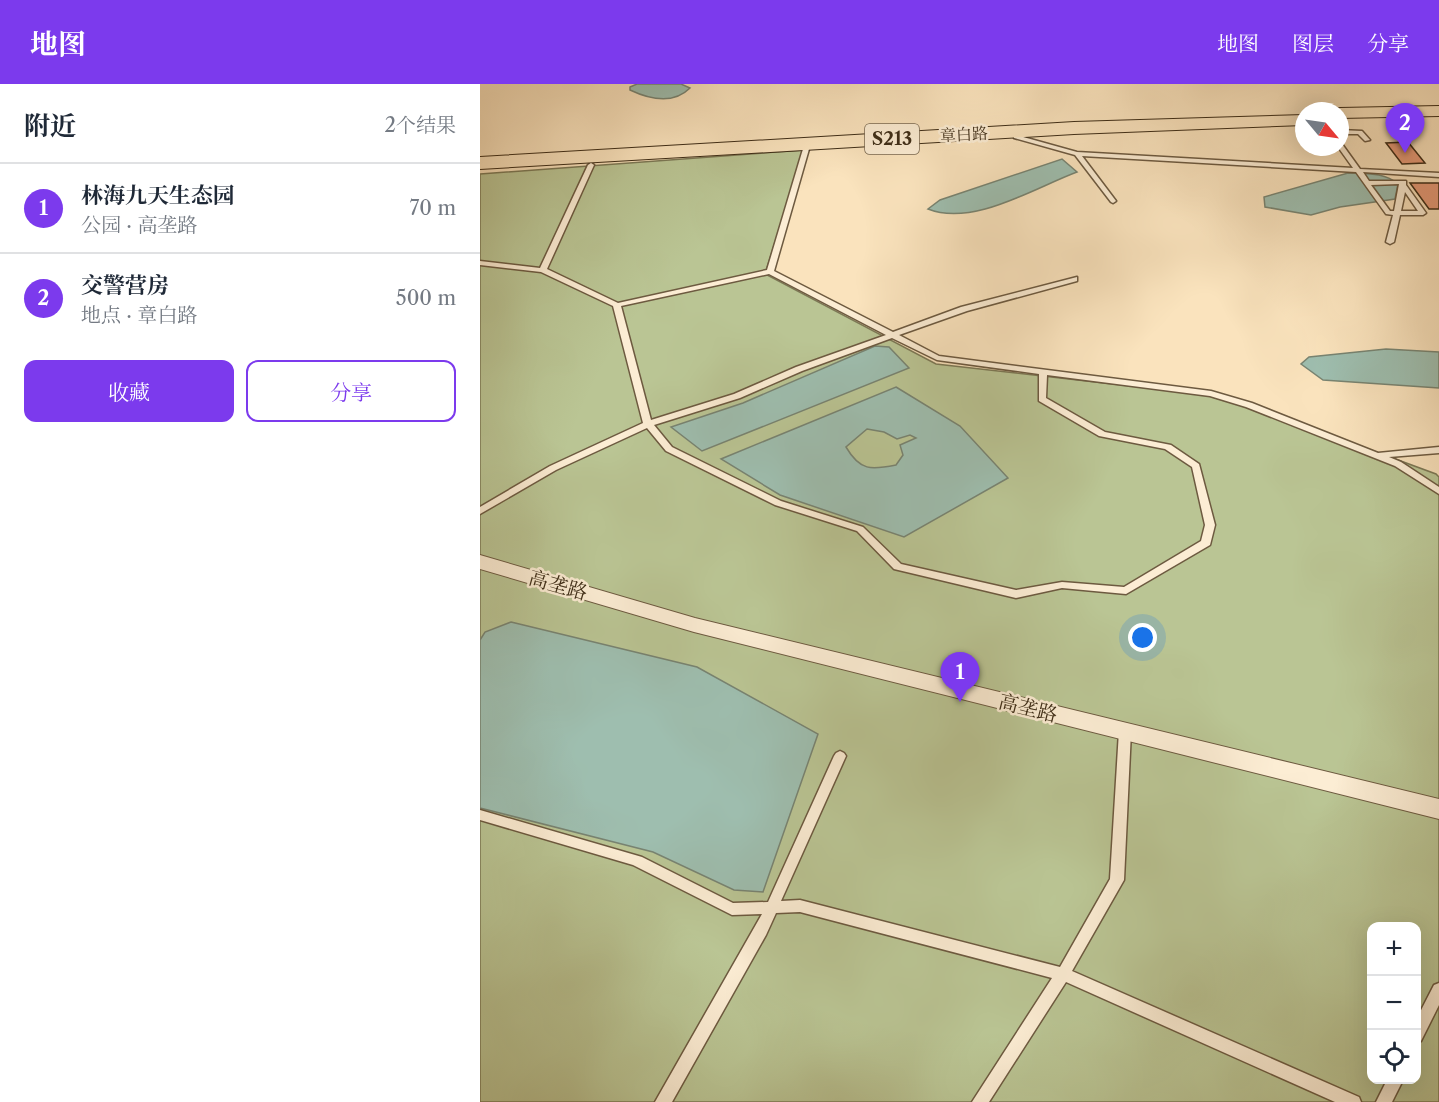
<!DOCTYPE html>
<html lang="zh">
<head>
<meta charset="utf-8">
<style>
  body { margin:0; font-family:"Libre Caslon Text","Noto Serif SC",serif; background:#f6f6f7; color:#1f2937 }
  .controls { position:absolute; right:18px; bottom:18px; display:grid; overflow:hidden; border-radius:12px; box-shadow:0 6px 24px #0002 }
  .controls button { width:54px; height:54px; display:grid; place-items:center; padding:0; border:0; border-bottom:2px solid #e0e1e3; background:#fff; color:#1f2937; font:30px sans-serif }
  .compass { position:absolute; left:815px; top:18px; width:54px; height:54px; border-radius:50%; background:#fff; box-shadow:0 6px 24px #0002; rotate:119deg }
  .you { position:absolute; left:663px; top:554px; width:21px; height:21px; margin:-15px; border:4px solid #fff; border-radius:50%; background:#1a73e8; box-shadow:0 0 0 9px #1a73e833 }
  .badge { display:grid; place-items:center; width:39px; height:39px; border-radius:50%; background:#7c3aed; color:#fff; font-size:20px; font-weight:700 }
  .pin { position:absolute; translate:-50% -50px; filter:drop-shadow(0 2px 3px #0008) }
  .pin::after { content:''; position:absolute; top:32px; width:21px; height:18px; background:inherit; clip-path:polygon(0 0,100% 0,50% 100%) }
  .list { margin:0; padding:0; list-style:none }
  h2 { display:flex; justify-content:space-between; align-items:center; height:78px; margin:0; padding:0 24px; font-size:26px }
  h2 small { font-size:20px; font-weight:400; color:#747a83 }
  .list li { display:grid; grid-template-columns:39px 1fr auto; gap:18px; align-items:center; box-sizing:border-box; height:90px; padding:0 24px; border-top:2px solid #e0e1e3 }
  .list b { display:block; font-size:22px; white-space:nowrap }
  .list p { margin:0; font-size:20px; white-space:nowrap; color:#747a83 }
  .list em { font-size:20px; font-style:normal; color:#747a83 }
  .actions { display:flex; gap:12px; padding:18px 24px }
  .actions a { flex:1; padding:14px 0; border:2px solid #7c3aed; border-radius:12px; text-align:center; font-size:21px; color:#7c3aed }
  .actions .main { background:#7c3aed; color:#fff }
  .icon { flex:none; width:33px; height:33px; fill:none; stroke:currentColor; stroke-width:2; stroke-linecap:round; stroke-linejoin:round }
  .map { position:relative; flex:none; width:959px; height:1018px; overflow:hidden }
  header { display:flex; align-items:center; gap:36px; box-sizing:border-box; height:84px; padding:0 30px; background:#7c3aed; color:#fff }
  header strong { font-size:28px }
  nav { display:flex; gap:33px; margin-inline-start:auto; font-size:21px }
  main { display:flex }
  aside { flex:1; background:#fff }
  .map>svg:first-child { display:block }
  .green { fill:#bac594; stroke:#7c7956; stroke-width:1.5; fill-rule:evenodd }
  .water { fill:#9ebeaf; stroke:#788472; stroke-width:1.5; fill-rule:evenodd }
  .building { fill:#e59a78; stroke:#3e2d17; stroke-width:1.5 }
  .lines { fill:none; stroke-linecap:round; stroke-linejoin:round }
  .service-casing { stroke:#6d5a40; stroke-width:3 }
  .minor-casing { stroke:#6d5a40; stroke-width:2 }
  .trunk-casing { stroke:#3e2d17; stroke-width:2 }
  .service { fill:#fcedd4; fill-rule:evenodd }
  .minor { fill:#fcedd4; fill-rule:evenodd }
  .trunk { fill:#fae3bd; fill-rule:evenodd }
  .labels { text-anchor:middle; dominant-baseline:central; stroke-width:5; stroke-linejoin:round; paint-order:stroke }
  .far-street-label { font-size:16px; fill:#3e2d17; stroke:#fcedd4 }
  .shield { fill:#fcedd4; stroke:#776750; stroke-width:1.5 }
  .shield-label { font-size:18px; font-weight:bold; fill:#3e2d17 }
  .street-label { font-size:20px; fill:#3e2d17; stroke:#fcedd4 }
</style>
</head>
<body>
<header>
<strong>地图</strong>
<nav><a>地图</a><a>图层</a><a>分享</a></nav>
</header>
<main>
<aside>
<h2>附近<small>2个结果</small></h2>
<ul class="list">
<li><span class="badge">1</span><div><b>林海九天生态园</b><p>公园 · 高垄路</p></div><em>70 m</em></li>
<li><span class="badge">2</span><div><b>交警营房</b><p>地点 · 章白路</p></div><em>500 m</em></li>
</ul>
<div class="actions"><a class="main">收藏</a><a>分享</a></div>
</aside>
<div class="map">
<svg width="959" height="1018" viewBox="0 0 959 1018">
  <rect width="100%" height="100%" fill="#fae3bd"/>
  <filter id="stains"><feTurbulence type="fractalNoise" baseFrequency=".00333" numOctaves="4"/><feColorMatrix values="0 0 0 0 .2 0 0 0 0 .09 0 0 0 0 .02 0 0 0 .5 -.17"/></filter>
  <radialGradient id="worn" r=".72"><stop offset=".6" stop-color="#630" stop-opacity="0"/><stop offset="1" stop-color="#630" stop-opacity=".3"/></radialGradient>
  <!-- green -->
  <path class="green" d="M324,66L285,190L456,280L747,313L956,390L959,393V1018H0V90ZM892,842H936V996H892Z"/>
  <!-- water -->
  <path class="water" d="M157,0H201L210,4C193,21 169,15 150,6V3Z
    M582,75L597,88C554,104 493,143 448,125L460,116Z
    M868,89C886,90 904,88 918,100L915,115L860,123L831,131L785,123L784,113Z
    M395,262L409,263L429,284L222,367L191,343L263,319Z
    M906,265L959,268V304L843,296L821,280L829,273Z
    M416,303L480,342L528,394L424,453L300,411L241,375ZM387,345L404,348L417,355L430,351L436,354L420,361L423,371L416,381C391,386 380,387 366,363Z
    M31,538L217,583L338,650L283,808L254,806L173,768L0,724V556L5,548Z"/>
  <!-- building -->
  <path class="building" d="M928,58L945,79L922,80L906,59Z
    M930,99H959V125H949Z"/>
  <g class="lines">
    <!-- service casing -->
    <g class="service-casing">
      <path id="service" d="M860,46L882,47L890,56L885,57L878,50H860Z
        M536,51L597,68L873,84L858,63H860V59L862,60L880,85L959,89V93L883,88L889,97H926V101L946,129L943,131H920L914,158L910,160L906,158L913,131L906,130L876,88L602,72L636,117L633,119L631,118L595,71L534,54V52ZM919,100L914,127H910L891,101ZM925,108L938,127H921Z
        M326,63L329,65L294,187L413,248L481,223L597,193V197L487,227L419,251L459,272L731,307L772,319L898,369L959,363V369L909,373L921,378L959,403V410L915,382L766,323L730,312L567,291L566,314L625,348L691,361L719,380L735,441L730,461L646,510L582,504L536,514L414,485L377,447L295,421L186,367L167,344L76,386L0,430V423L70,382L163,339L133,222L61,188L0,181V177L60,184L108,81L111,79L114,81L67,185L138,219L287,186L323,65ZM289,190L406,251L316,283L254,310L171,336L141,222ZM412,254L457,276L559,290V317L619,352L685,365L712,383L725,441L721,457L644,503L582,498L536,506L421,480L383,443L301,417L192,363L174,341L260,314L322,287Z
        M645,643L649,644L651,647L644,796L592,887L879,1013L881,1018H855L586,898L509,1018H492L572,894L320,828L296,829L286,851L192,1018H175L282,830L252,831L153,781L0,736V726L162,773L253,819L288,818L354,672L356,669L360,667L364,669L366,672L301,817L320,816L580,883L630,795L639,647L641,644Z
        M959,899V921L941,957L936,959V936L954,901Z
        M907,996H923L912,1018H896Z"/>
    </g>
    <!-- minor casing -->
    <g class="minor-casing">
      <path id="minor" d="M0,471L215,534L959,715V735L214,548L0,485Z"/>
    </g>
    <!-- trunk casing -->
    <g class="trunk-casing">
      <path id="trunk" d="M959,22V32L860,34V27H852L860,24Z
        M824,31V41L594,50L0,85V73L594,38Z"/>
    </g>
    <!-- service -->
    <use href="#service" class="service"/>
    <!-- minor -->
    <use href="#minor" class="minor"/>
    <!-- trunk -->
    <use href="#trunk" class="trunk"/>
  </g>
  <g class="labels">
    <!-- far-street labels -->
    <g class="far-street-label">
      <text transform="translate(484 50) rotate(-3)">章白路</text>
    </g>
    <!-- shield labels -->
    <rect class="shield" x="385" y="40" width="54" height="30" rx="4.5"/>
    <g class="shield-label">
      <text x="412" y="55">S213</text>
    </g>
    <!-- street labels -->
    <g class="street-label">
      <text transform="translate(78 501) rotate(16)">高垄路</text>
      <text transform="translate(548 624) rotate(14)">高垄路</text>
    </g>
  </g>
  <rect width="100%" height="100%" filter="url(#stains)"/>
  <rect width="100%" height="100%" fill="url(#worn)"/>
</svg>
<div class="controls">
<button>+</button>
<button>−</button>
<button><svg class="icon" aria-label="locate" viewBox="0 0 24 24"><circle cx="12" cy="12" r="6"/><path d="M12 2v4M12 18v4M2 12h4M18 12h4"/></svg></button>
</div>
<svg class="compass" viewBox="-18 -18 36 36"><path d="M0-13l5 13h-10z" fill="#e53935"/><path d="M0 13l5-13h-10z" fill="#747a83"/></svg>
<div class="you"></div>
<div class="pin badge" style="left:480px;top:618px">1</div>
<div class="pin badge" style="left:925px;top:69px">2</div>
</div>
</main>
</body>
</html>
